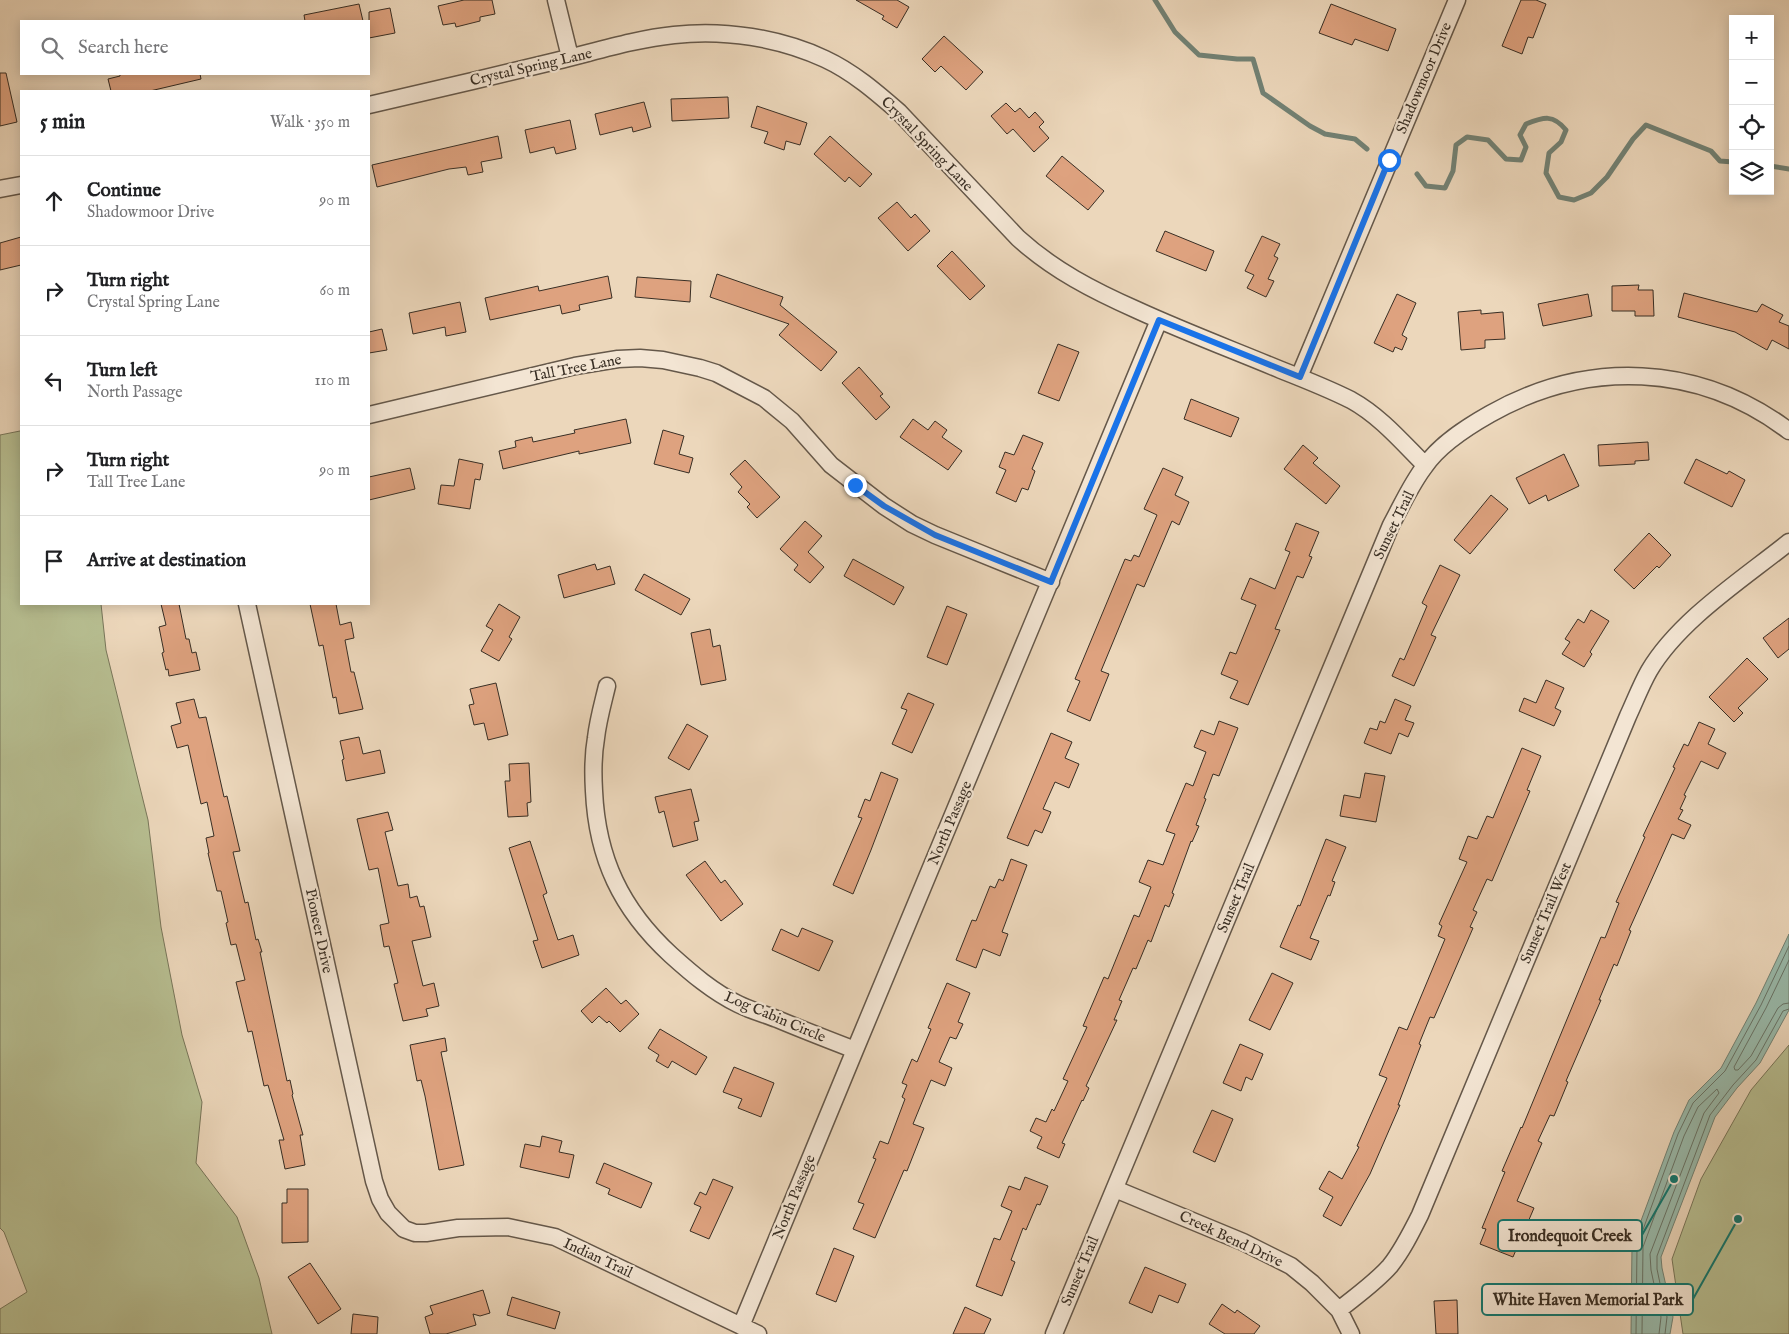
<!DOCTYPE html>
<html lang="en">
<head>
<meta charset="utf-8">
<style>
  body { margin:0; font-family:"IM FELL English",serif; background:#f6f6f6; color:#202124 }
  .controls { position:absolute; right:15px; top:15px; display:grid; overflow:hidden; border-radius:0px; box-shadow:0 2px 12px #0003 }
  .controls button { width:45px; height:45px; display:grid; place-items:center; padding:0; border:0; border-bottom:1px solid #e0e0e0; background:#fff; color:#202124; font:25px sans-serif }
  .stop { position:absolute; width:15px; height:15px; margin:-11px; border:4px solid #1a73e8; border-radius:50%; background:#fff }
  .stop.end { background:#1a73e8; border-color:#fff; box-shadow:0 1px 5px #0008 }
  .list { margin:0; padding:0; list-style:none }
  h2 { display:flex; justify-content:space-between; align-items:center; height:65px; margin:0; padding:0 20px; font-size:21px }
  h2 small { font-size:16px; font-weight:400; color:#757577 }
  .list li { display:grid; grid-template-columns:32px 1fr auto; gap:15px; align-items:center; box-sizing:border-box; height:90px; padding:0 20px; border-top:1px solid #e0e0e0 }
  .list b { display:block; font-size:19px; white-space:nowrap }
  .list p { margin:0; font-size:16px; white-space:nowrap; color:#757577 }
  .list em { font-size:16px; font-style:normal; color:#757577 }
  .icon { flex:none; width:28px; height:28px; fill:none; stroke:currentColor; stroke-width:2; stroke-linecap:round; stroke-linejoin:round }
  .map { position:relative; flex:none; width:1789px; height:1334px; overflow:hidden }
  .search { position:absolute; background:#fff; box-shadow:0 2px 12px #0003; left:20px; top:20px; width:350px; height:55px; display:flex; align-items:center; gap:12px; box-sizing:border-box; padding:0 18px; border-radius:0px; color:#757577; font-size:19px }
  .panel { position:absolute; background:#fff; box-shadow:0 2px 12px #0003; left:20px; top:90px; width:350px; height:515px; border-radius:0px }
  .map>svg:first-child { display:block }
  .green { fill:#b7be91; stroke:#78765a }
  .water { fill:#99baab; stroke:#728275 }
  .lines { fill:none; stroke-linecap:round; stroke-linejoin:round }
  .shore { stroke:#687468; stroke-width:1 }
  .stream { stroke:#728275; stroke-width:5 }
  .building { fill:#dea27f; stroke:#382e24 }
  .minor-casing { stroke:#65584a; stroke-width:19 }
  .minor { stroke:#f3e5d3; stroke-width:16 }
  .route { stroke:#1a73e8; stroke-width:6 }
  .labels { text-anchor:middle; dominant-baseline:central; stroke-width:4.5; stroke-linejoin:round; paint-order:stroke }
  .street-label { font-size:15px; fill:#382e24; stroke:#f3e5d3 }
  .leader { fill:none; stroke:#0f766e; stroke-width:2 }
  .callout-dot { fill:#0f766e; stroke:#f3e5d3; stroke-width:2 }
  .callout { fill:#f3e5d3; stroke:#0f766e; stroke-width:2 }
  .callout-label { font-size:16px; text-anchor:middle; font-weight:bold; fill:#382e24 }
</style>
</head>
<body>
<div class="map">
<svg width="1789" height="1334" viewBox="0 0 1789 1334">
  <rect width="100%" height="100%" fill="#ecd7bb"/>
  <filter id="stains"><feTurbulence type="fractalNoise" baseFrequency=".004" numOctaves="4"/><feColorMatrix values="0 0 0 0 .2 0 0 0 0 .09 0 0 0 0 .02 0 0 0 .5 -.17"/></filter>
  <radialGradient id="worn" r=".72"><stop offset=".6" stop-color="#630" stop-opacity="0"/><stop offset="1" stop-color="#630" stop-opacity=".3"/></radialGradient>
  <!-- green -->
  <path class="green" d="M20,431L21,432V604H101L106,650L148,820L161,927L182,1035L202,1102L196,1163L237,1217L259,1278L272,1334H0V1309L27,1292L4,1232L0,1228V435Z
    M1789,1045V1334H1683L1672,1259L1701,1179L1751,1090Z"/>
  <!-- water -->
  <path class="water" d="M1789,934V1010L1760,1063L1737,1088L1715,1117L1661,1257L1662,1268L1673,1317L1670,1334H1631L1632,1245L1674,1132L1689,1100L1721,1068L1756,1003Z"/>
  <g class="lines">
    <!-- shore -->
    <path class="shore" d="M1789,960L1766,1008L1734,1067L1735,1070H1738L1751,1056L1778,1008L1783,1004L1789,1003
      M1636,1334L1637,1246L1678,1134L1693,1103L1725,1071L1761,1005L1789,946
      M1642,1334L1643,1247L1684,1136L1698,1107L1717,1089L1719,1093L1704,1113L1650,1254L1651,1270L1661,1317L1659,1334
      M1665,1334L1667,1317L1657,1269V1256L1710,1115L1733,1085L1756,1060L1783,1011L1789,1009"/>
    <!-- stream -->
    <path class="stream" d="M1155,0L1175,32L1199,55L1237,59H1253L1263,93L1310,126L1325,134L1355,139L1367,149
      M1770,166L1789,169
      M1417,174L1426,186L1445,188L1453,171L1456,145L1467,137L1488,140L1506,159L1521,160L1526,147L1520,135L1526,124C1544,117 1553,114 1566,130L1561,142L1549,153L1546,173L1559,197L1574,200L1591,193L1607,177L1633,139L1646,125L1711,151L1720,161L1733,162"/>
  </g>
  <!-- building -->
  <path class="building" d="M464,0H492L495,14L480,17V21L456,27L455,23L443,25L438,6Z
    M856,0H897L909,7L897,28L882,19L884,16Z
    M1521,0H1536L1546,4L1533,38L1528,37L1522,54L1502,46Z
    M359,4L363,21H305L304,15Z
    M1331,4L1396,29L1388,51L1355,39L1352,45L1319,33Z
    M390,8L395,33L369,38V12Z
    M944,36L983,72L966,90L941,66L935,72L922,59Z
    M0,73H6L17,122L0,126Z
    M120,74H200L201,79L150,91H111L108,79L120,76Z
    M728,97L729,118L672,121L671,99Z
    M644,102L651,127L633,132L632,127L600,135L595,114Z
    M1006,103L1015,112L1020,108L1029,118L1035,112L1044,122L1039,127L1049,138L1034,152L1013,129L1007,134L991,116Z
    M757,106L807,123L800,145L786,141L784,150L764,143L768,132L751,127Z
    M570,120L576,149L556,154L554,147L530,153L525,130Z
    M498,136L502,158L481,162L483,172L468,175L466,167L449,169L377,187L372,165Z
    M830,136L872,174L860,187L849,177L845,182L814,154Z
    M1062,156L1104,191L1088,210L1046,176Z
    M897,202L911,218L915,214L930,231L908,251L878,218Z
    M1165,231L1214,251L1206,271L1156,251Z
    M1262,236L1280,244L1274,256L1278,258L1268,279L1274,281L1266,297L1247,288L1254,275L1245,271Z
    M21,237V265L0,270V243Z
    M952,251L985,286L970,300L937,266Z
    M717,274L783,297L780,305L837,352L821,371L779,335L789,324L710,297Z
    M608,276L612,298L579,305L580,310L562,314L560,305L490,320L485,298L538,286L539,291Z
    M637,277L691,281L690,302L635,297Z
    M1639,285L1638,290H1653L1654,316H1635V311H1612V286Z
    M1684,293L1757,312L1762,304L1783,315L1779,322L1789,326V349L1772,340L1767,350L1735,332L1678,317Z
    M1397,294L1416,303L1402,335L1407,338L1402,350L1395,347L1393,352L1374,343Z
    M1588,294L1592,316L1543,326L1538,304Z
    M460,302L466,332L446,336L445,327L413,334L409,313Z
    M1481,310V314L1503,312L1505,339L1485,340V348L1461,350L1458,312Z
    M382,329L387,350L369,353V332Z
    M1058,344L1079,352L1059,401L1038,393Z
    M859,367L883,394L880,396L890,407L876,420L842,383Z
    M1191,399L1239,418L1231,437L1184,419Z
    M626,419L631,443L579,454V451L503,469L499,451L516,447L515,441L532,437L533,442L575,433L574,430Z
    M913,419L928,430L935,421L947,430L942,437L962,451L948,470L900,437Z
    M663,430L684,436L679,454L693,458L689,473L654,464Z
    M1023,435L1043,443L1032,469L1035,471L1028,490L1022,488L1016,502L996,493L1006,470L999,467L1005,452L1014,455Z
    M1648,442L1649,460L1635,461V464L1599,466L1598,445Z
    M1303,445L1318,458L1313,463L1340,486L1326,504L1284,469Z
    M1564,454L1579,486L1548,501L1546,495L1529,504L1516,478Z
    M459,459L483,464L480,480L475,479L470,509L438,504L441,485L454,486Z
    M1696,459L1727,474L1729,471L1745,480L1732,507L1684,483Z
    M745,460L780,497L757,518L747,507L750,504L738,492L742,487L730,474Z
    M410,468L415,489L369,500V477Z
    M1163,468L1183,477L1175,495L1189,502L1179,525L1172,521L1144,587L1137,584L1101,671L1109,674L1090,721L1067,711L1080,681L1075,679L1125,559L1131,561L1134,555L1139,557L1157,515L1144,509Z
    M1491,495L1508,509L1470,554L1454,540Z
    M805,521L822,536L808,552L824,567L810,583L794,570L798,565L780,549Z
    M1296,523L1319,532L1309,556L1312,557L1303,578L1297,576L1275,629L1280,630L1248,705L1230,698L1238,681L1221,674L1230,652L1236,654L1256,605L1241,599L1250,578L1275,589L1290,552L1285,550Z
    M1649,533L1671,555L1659,568L1657,566L1634,589L1614,570Z
    M853,559L904,587L894,605L844,576Z
    M595,564L597,570L610,566L615,584L564,598L558,575Z
    M1440,565L1460,575L1431,635L1436,637L1414,686L1392,676L1400,658L1404,660L1427,606L1422,603Z
    M644,574L690,599L681,615L635,590Z
    M161,604H179L186,639H189L192,653L196,652L200,670L169,676L168,669L166,670L162,653L164,652L159,627L166,625Z
    M310,604H336L340,625L351,622L354,638L345,640L351,672H354L363,709L339,714L336,697L333,698L323,645L319,646Z
    M499,604L520,617L509,637L512,639L499,661L481,651L493,630L486,626Z
    M947,606L967,614L947,665L927,657Z
    M1591,610L1609,621L1590,652L1592,654L1584,667L1562,654L1570,642L1565,639L1578,619L1584,623Z
    M1789,618V649L1778,658L1763,638Z
    M710,629L713,647L720,645L726,680L701,685L691,633Z
    M1747,658L1768,679L1738,708L1743,713L1734,722L1709,697Z
    M1546,680L1564,688L1555,708L1561,711L1554,726L1519,711L1524,698L1536,703Z
    M496,683L508,735L488,740L484,723L474,725L469,705L474,704L470,689Z
    M908,693L934,704L912,753L892,744L907,710L901,708Z
    M194,699L199,718L206,717L224,797L227,796L240,851L233,852L245,903L248,902L256,940L258,939L262,952H260L287,1081L290,1080L293,1094L292,1095L303,1135H300L305,1165L285,1169L279,1140H284L268,1085L264,1086L252,1031L248,1032L236,982L245,980L236,944L231,945L226,923L228,922L221,891H217L208,853H209L206,838L214,836L207,802L201,804L188,745L177,748L171,726L181,723L176,703Z
    M1395,699L1411,706L1405,720L1414,723L1408,737L1399,733L1391,754L1364,743L1370,728L1377,730L1380,721L1385,723Z
    M1219,721L1238,728L1219,776L1213,774L1204,798L1206,799L1196,825L1199,826L1192,842L1191,841L1172,893L1174,894L1169,907L1165,905L1151,942L1148,940L1136,969L1133,968L1119,1000L1122,1001L1114,1020H1117L1086,1086L1089,1088L1083,1101L1082,1100L1062,1143L1065,1144L1059,1158L1037,1148L1042,1137L1030,1131L1036,1118L1046,1122L1052,1109L1054,1111L1068,1081L1063,1079L1087,1027L1083,1026L1104,977L1108,979L1134,915L1139,917L1151,887L1139,882L1148,860L1163,865L1175,834L1166,831L1186,783L1193,786L1206,752L1194,747L1201,730L1214,735Z
    M1699,722L1715,729L1708,744L1726,753L1718,769L1701,761L1684,795L1686,796L1680,809L1683,810L1678,819L1691,825L1684,839L1672,834L1629,930L1631,931L1617,966L1614,964L1599,1000H1601L1566,1081L1568,1082L1554,1116L1550,1115L1538,1141L1542,1143L1517,1201L1534,1208L1513,1257L1480,1244L1486,1229L1482,1228L1505,1172L1502,1171L1521,1127L1522,1128L1601,937L1605,938L1619,903L1616,902L1645,837L1643,836L1675,768L1673,767L1684,744L1688,746Z
    M687,724L708,736L689,770L668,758Z
    M1051,733L1072,742L1065,758L1079,764L1069,788L1055,782L1043,809L1051,812L1042,833L1035,830L1028,846L1007,838Z
    M359,737L363,754L380,750L385,773L346,781L342,760L344,759L340,741Z
    M1522,748L1541,756L1527,790L1530,791L1492,881L1487,879L1473,910L1477,912L1470,927L1473,928L1434,1018L1430,1017L1419,1044L1421,1045L1398,1105H1400L1370,1174L1341,1226L1323,1216L1333,1197L1319,1189L1329,1171L1342,1179L1359,1147L1357,1146L1387,1078L1379,1075L1399,1027L1407,1030L1445,939L1438,936L1442,926L1439,924L1467,862L1459,859L1468,836L1477,839L1487,816L1493,818Z
    M529,763L531,802L527,803L528,816L508,817L505,781H510L509,764Z
    M881,772L898,779L871,850L853,894L833,885L862,818L858,817L865,799L870,801Z
    M1365,773L1385,776L1376,822L1340,816L1344,795L1360,798Z
    M691,789L699,821L694,822L698,840L673,847L664,811L659,813L655,797Z
    M388,812L393,830L385,832L398,886L408,884L410,898L417,896L420,907L424,906L431,937L412,941L423,986L434,983L439,1006L426,1009L428,1016L403,1021L394,984L398,983L389,946L384,947L380,925L389,923L378,868L369,870L357,819Z
    M1326,839L1346,847L1332,881L1335,882L1330,896L1328,895L1310,938L1319,941L1311,960L1280,947L1298,905L1300,906Z
    M530,841L547,893L543,895L558,940L573,935L579,955L542,968L533,941L538,940L509,848Z
    M1011,859L1027,865L1002,932L1008,934L1000,956L983,949L976,968L956,960L972,920L976,921L990,886L995,888L999,879L1003,881Z
    M705,861L721,883L725,880L743,904L721,921L686,875Z
    M802,928L833,941L819,971L772,950L781,929L798,937Z
    M1272,973L1293,983L1270,1030L1249,1020Z
    M947,983L970,993L958,1022L963,1024L956,1039L950,1037L939,1062L952,1068L945,1086L931,1080L913,1124L924,1128L907,1171L904,1170L875,1238L853,1229L864,1204L858,1202L876,1159L873,1158L880,1141L888,1144L905,1099L902,1097L907,1085L902,1083L912,1059L917,1062L931,1029L928,1028Z
    M606,988L621,1004L626,1000L639,1014L620,1032L609,1021L607,1023L599,1016L592,1023L581,1011Z
    M660,1029L707,1057L696,1075L672,1061L668,1068L656,1061L659,1055L648,1048Z
    M445,1038L447,1051L441,1052L464,1165L439,1170L425,1096L421,1080L417,1081L410,1045Z
    M1240,1044L1263,1054L1252,1080L1246,1077L1241,1091L1223,1083Z
    M734,1067L774,1083L761,1117L738,1108L742,1099L723,1092Z
    M1212,1110L1233,1119L1215,1162L1193,1152Z
    M542,1136L562,1141L559,1152L574,1155L569,1178L520,1167L525,1144L540,1147Z
    M604,1163L652,1183L641,1208L608,1194L610,1189L596,1183Z
    M1025,1177L1048,1186L1040,1205L1037,1204L1026,1230L1023,1228L1011,1260L1015,1262L1002,1296L976,1286L994,1238L1000,1240L1012,1211L1001,1206L1009,1186L1020,1190Z
    M713,1179L733,1187L709,1239L690,1231L701,1207L694,1204L700,1192L706,1195Z
    M287,1189H308V1242L282,1243V1203H287Z
    M834,1248L854,1256L836,1302L816,1294Z
    M310,1263L341,1309L318,1324L288,1277Z
    M1145,1267L1186,1284L1178,1303L1159,1295L1152,1313L1129,1303Z
    M483,1290L490,1313L480,1316L473,1314L476,1325L446,1334H430L425,1317L433,1314L430,1306Z
    M512,1297L560,1312L555,1329L507,1315Z
    M1457,1300L1458,1334H1436L1434,1301Z
    M1222,1304L1235,1313L1237,1310L1260,1326L1254,1334H1225L1209,1324Z
    M965,1307L991,1319L984,1334H953Z
    M353,1314L378,1317L377,1334H351Z"/>
  <g class="lines">
    <!-- minor casing -->
    <g class="minor-casing">
      <path id="minor" d="M556,0L570,57
        M369,105C431,91 494,76 556,61C594,52 635,39 674,35C724,29 780,38 825,59C853,72 876,92 899,112L1018,238C1053,270 1094,291 1137,310C1185,332 1233,350 1281,370C1304,379 1329,389 1351,400C1380,416 1402,442 1425,465
        M0,189L21,185
        M1299,377L1457,0
        M369,415L575,366L618,359L640,358L663,360L700,368L716,373L764,398L792,421L831,465L884,506L912,524L935,535L1051,582
        M247,604L374,1181L380,1199L388,1213L404,1229L415,1233H426L458,1228L508,1227L555,1237L758,1334
        M607,686C603,703 598,720 596,738C593,755 593,774 594,791C597,858 621,909 671,955C691,973 713,992 738,1004C750,1010 764,1014 777,1019C803,1030 829,1040 855,1050
        M1115,1189L1243,1242L1291,1266L1312,1283L1339,1310L1351,1334
        M1339,1310C1356,1296 1375,1283 1390,1266C1402,1251 1411,1233 1420,1215L1628,716C1635,701 1641,685 1649,671C1679,620 1743,579 1789,542
        M741,1326L855,1050L1159,320
        M1054,1334L1391,525C1402,505 1411,484 1425,466C1440,444 1467,427 1490,414C1587,359 1699,363 1789,431"/>
    </g>
    <!-- minor -->
    <use href="#minor" class="minor"/>
  </g>
  <g class="lines">
    <!-- route -->
    <path class="route" d="M855,485L884,506L935,535L1051,582L1159,320L1300,377L1389,160"/>
  </g>
  <g class="labels">
    <!-- street labels -->
    <g class="street-label">
      <text transform="translate(531 67) rotate(-13)">Crystal Spring Lane</text>
      <text transform="translate(1424 78) rotate(-67)">Shadowmoor Drive</text>
      <text transform="translate(927 144) rotate(46)">Crystal Spring Lane</text>
      <text transform="translate(576 368) rotate(-11)">Tall Tree Lane</text>
      <text transform="translate(1394 525) rotate(-64)">Sunset Trail</text>
      <text transform="translate(950 823) rotate(-67)">North Passage</text>
      <text transform="translate(1236 898) rotate(-67)">Sunset Trail</text>
      <text transform="translate(1546 913) rotate(-67)">Sunset Trail West</text>
      <text transform="translate(319 931) rotate(78)">Pioneer Drive</text>
      <text transform="translate(775 1017) rotate(23)">Log Cabin Circle</text>
      <text transform="translate(794 1197) rotate(-68)">North Passage</text>
      <text transform="translate(1231 1239) rotate(25)">Creek Bend Drive</text>
      <text transform="translate(598 1258) rotate(25)">Indian Trail</text>
      <text transform="translate(1080 1271) rotate(-67)">Sunset Trail</text>
    </g>
  </g>
  <!-- callouts -->
  <path class="leader" d="M1674 1179L1642 1235M1738 1219L1693 1299"/>
  <g class="callout-dot">
    <circle cx="1674" cy="1179" r="5"/>
    <circle cx="1738" cy="1219" r="5"/>
  </g>
  <g class="callout">
    <rect x="1498" y="1220" width="144" height="31" rx="5"/>
    <rect x="1482" y="1284" width="211" height="31" rx="5"/>
  </g>
  <g class="callout-label">
    <text x="1570" y="1241">Irondequoit Creek</text>
    <text x="1588" y="1305">White Haven Memorial Park</text>
  </g>
  <rect width="100%" height="100%" filter="url(#stains)"/>
  <rect width="100%" height="100%" fill="url(#worn)"/>
</svg>
<div class="controls">
<button>+</button>
<button>−</button>
<button><svg class="icon" aria-label="locate" viewBox="0 0 24 24"><circle cx="12" cy="12" r="6"/><path d="M12 2v4M12 18v4M2 12h4M18 12h4"/></svg></button>
<button><svg class="icon" aria-label="layers" viewBox="0 0 24 24"><path d="M12 4l9 5-9 5-9-5zM3 14l9 5 9-5"/></svg></button>
</div>
<div class="stop" style="left:1389px;top:160px"></div>
<div class="stop end" style="left:855px;top:485px"></div>
<div class="search"><svg class="icon" aria-label="search" viewBox="0 0 24 24"><circle cx="10" cy="10" r="6"/><path d="M15 15l6 6"/></svg>Search here</div>
<section class="panel">
<h2>5 min<small>Walk · 350 m</small></h2>
<ul class="list">
<li><svg class="icon" aria-label="ahead" viewBox="0 0 24 24"><path d="M12 20V5M6 11l6-6 6 6"/></svg><div><b>Continue</b><p>Shadowmoor Drive</p></div><em>90 m</em></li>
<li><svg class="icon" aria-label="right" viewBox="0 0 24 24"><path d="M7 20v-9h11M14 6l5 5-5 5"/></svg><div><b>Turn right</b><p>Crystal Spring Lane</p></div><em>60 m</em></li>
<li><svg class="icon" aria-label="left" viewBox="0 0 24 24"><path d="M17 20v-9H6M10 6l-5 5 5 5"/></svg><div><b>Turn left</b><p>North Passage</p></div><em>110 m</em></li>
<li><svg class="icon" aria-label="right" viewBox="0 0 24 24"><path d="M7 20v-9h11M14 6l5 5-5 5"/></svg><div><b>Turn right</b><p>Tall Tree Lane</p></div><em>90 m</em></li>
<li><svg class="icon" aria-label="arrive" viewBox="0 0 24 24"><path d="M6 21V4h12l-3 4 3 4H6"/></svg><div><b>Arrive at destination</b></div></li>
</ul>
</section>
</div>
</body>
</html>
